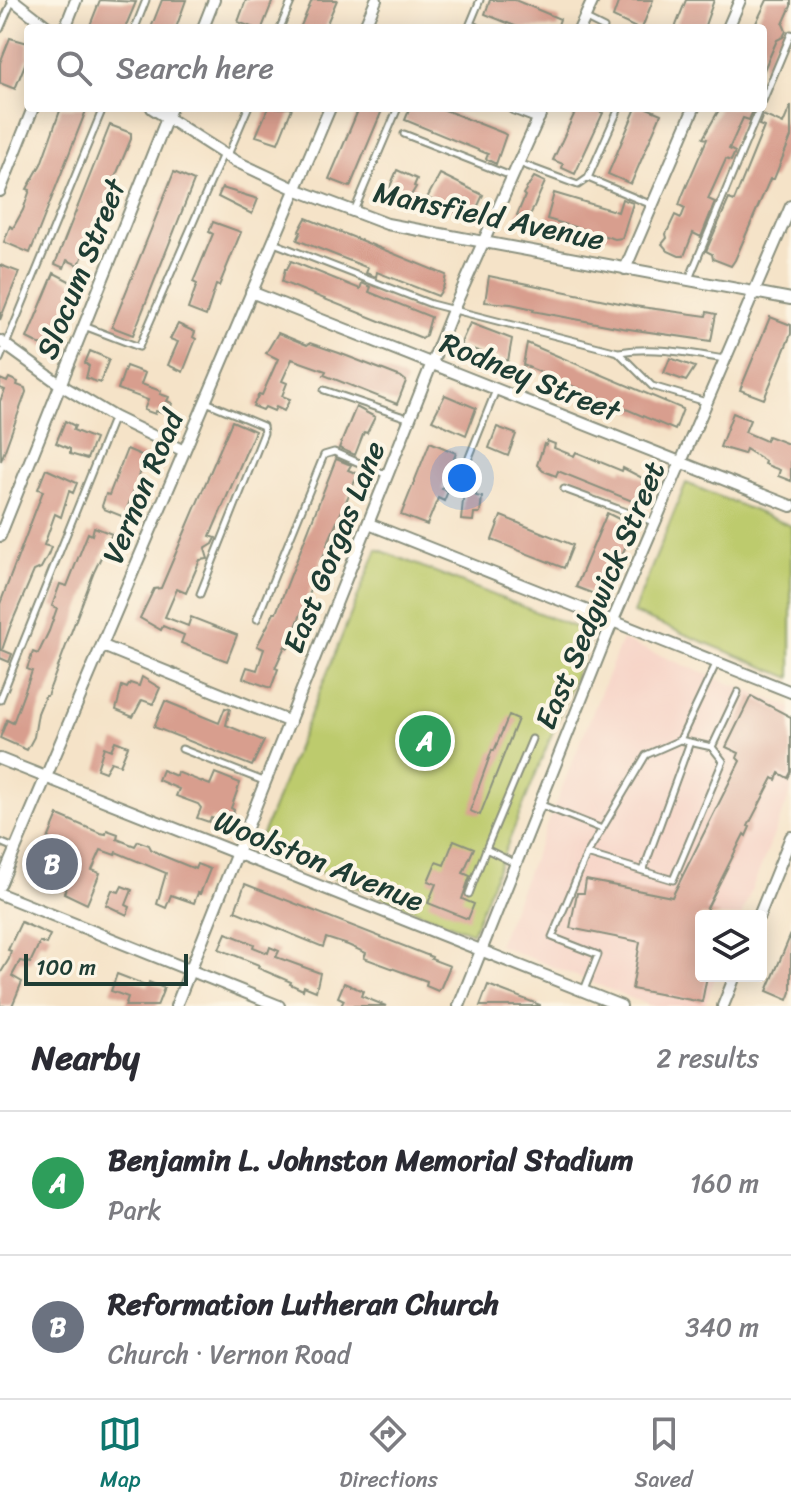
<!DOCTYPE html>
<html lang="en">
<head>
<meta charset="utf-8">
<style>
  body { margin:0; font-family:Sriracha,sans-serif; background:#f2f2f3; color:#2b2b33 }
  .controls { position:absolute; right:24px; bottom:24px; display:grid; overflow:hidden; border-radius:8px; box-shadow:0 4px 20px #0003 }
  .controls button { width:72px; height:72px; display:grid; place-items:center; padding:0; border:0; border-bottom:2px solid #e1e1e2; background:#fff; color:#2b2b33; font:40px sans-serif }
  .scale { position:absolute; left:24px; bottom:20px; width:164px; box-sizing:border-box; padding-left:8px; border:4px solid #1f3d34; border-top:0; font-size:22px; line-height:28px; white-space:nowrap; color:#1f3d34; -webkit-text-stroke:6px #fcf5e5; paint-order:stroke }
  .you { position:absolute; left:462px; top:478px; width:28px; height:28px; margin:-20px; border:6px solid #fff; border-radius:50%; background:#1a73e8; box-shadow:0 0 0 12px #1a73e833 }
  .badge { display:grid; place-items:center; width:52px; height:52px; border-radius:50%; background:#0f766e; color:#fff; font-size:26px; font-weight:700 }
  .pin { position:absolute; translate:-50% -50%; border:4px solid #fff; box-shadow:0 2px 8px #0006 }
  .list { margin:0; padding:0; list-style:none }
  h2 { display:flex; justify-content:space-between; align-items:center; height:104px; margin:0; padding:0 32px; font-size:34px }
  h2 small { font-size:26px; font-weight:400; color:#7c7c81 }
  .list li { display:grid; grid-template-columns:52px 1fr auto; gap:24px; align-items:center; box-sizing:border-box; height:144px; padding:0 32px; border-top:2px solid #e1e1e2 }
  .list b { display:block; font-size:30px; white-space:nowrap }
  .list p { margin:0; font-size:26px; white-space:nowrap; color:#7c7c81 }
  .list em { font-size:26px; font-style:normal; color:#7c7c81 }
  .icon { flex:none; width:44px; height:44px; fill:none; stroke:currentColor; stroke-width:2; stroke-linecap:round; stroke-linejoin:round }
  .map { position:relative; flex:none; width:791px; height:1006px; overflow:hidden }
  .search { position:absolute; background:#fff; box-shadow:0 4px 20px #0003; left:24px; right:24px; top:24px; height:88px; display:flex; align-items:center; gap:20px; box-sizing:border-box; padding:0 28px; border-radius:8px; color:#7c7c81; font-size:30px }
  .sheet { height:392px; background:#fff }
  nav { display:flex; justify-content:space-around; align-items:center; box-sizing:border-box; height:112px; border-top:2px solid #e1e1e2; background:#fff; font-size:22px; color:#7c7c81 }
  nav a { display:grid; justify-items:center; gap:4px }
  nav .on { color:#0f766e }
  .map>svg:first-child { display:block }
  .built { fill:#f6d1c5 }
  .green { fill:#bdcb6d; stroke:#6e8450; stroke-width:2 }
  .building { fill:#d89e8e }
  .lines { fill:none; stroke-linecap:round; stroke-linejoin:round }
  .lane-casing { stroke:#8a907e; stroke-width:9 }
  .street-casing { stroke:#8a907e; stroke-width:14 }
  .lane { stroke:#fff; stroke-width:5 }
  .street { stroke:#fff; stroke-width:10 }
  .labels { text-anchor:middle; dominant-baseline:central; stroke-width:8; stroke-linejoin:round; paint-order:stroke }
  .street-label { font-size:30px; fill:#1f3d34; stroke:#fcf5e5 }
</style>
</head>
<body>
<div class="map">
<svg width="791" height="1006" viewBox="0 0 791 1006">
  <rect width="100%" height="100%" fill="#fcf5e5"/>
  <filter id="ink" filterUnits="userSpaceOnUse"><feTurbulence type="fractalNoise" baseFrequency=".0125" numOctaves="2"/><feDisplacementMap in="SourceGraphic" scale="16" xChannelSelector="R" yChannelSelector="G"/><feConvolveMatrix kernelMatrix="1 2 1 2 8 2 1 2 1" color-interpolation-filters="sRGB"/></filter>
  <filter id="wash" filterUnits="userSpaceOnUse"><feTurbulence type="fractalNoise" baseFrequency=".006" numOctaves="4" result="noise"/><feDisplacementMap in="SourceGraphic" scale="32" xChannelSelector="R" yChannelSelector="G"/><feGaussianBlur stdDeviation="1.8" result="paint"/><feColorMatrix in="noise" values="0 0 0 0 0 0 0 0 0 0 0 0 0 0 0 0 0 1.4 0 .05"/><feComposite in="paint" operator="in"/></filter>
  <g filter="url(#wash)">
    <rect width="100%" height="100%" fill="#f5e3c8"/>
    <!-- built -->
    <path class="built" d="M622,640L791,708V792L741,916H701V976H716L704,1006H651L498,945Z"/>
    <!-- green -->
    <path class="green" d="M686,483L791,526V678L633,613Z
      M377,549L592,634L472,933L257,847Z"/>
    <g id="blocks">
      <!-- building -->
      <path class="building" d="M100,0L136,2L125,28H89Z
        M162,0H186L176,28H151Z
        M246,0H273L262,28H254L238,22Z
        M312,0H337L325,28H300Z
        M490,0H515L560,19L557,28H520L485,14Z
        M619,0H653L642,28H636L613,17Z
        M686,0H714L704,28H675Z
        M767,0H791V6L783,24L786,31L783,37L777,40L763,72V28L757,27L756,23Z
        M10,38L28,43V57L15,89L0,83V63Z
        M791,105V137L774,179H770L735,260L731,266L713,259L712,254L706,251L729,199L734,201L764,127L759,125L763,115L783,124Z
        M61,108H87L30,253L4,242L10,226L13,228L23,210L30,190L27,189L41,164Z
        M268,108H292L278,143L256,136Z
        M359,108H383L350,187L329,179Z
        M410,108H440L503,133L506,135L496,164L486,159L488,154L405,120Z
        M577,108H592L603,113L575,174L562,168L563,164L553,160Z
        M636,108H647L661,114L631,184L608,174Z
        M720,108H746L753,111L749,120L743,118L729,149L735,152L731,161L726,159L708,199L715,202L701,237L693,233L684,256H679L668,251L662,244L667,238L666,234L675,215L681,218L685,208L679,205L683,194L707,139L703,138Z
        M110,125L131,133V139L81,260L78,265L67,260L64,268L55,264Z
        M397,170L417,179L414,186L416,187L406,204L386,196Z
        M174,172L194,181L133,335L112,327Z
        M440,174L483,195L472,219L427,198Z
        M534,177L545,182L528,220L517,215L525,196L523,194Z
        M222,188L258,199L252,214L218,197Z
        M554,193L618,212L622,199L633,203L622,238L615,239L547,219Z
        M306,218L446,275L443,288L438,296L377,272L376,277L366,273L368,268L358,264L297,240L301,232L299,231Z
        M213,222L241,232L219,286L216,285L206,316L188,309L197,284L193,282L213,234L209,232Z
        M291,261L360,289L362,283L371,287L369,292L431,317L426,335L422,338L282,282L285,269H287Z
        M0,265L19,272L0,320Z
        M54,273L75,284L49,349L27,338Z
        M489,276L634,306L706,316L707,312L716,314L711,341L622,328L533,311L534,309L511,304L485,302Z
        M770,317L791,325V334L764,399L740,390Z
        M470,323L512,339L508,361L460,345Z
        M178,324L195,332L193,337L196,339L183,372L168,365L178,342L170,339Z
        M278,333L307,345L310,343L339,353L401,377L406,381L397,404L324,375L326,371L292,359L282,381L287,383L282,396L290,399L284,411L276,407L274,411L265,407L263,410L253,406L259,394L262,395L278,359L266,353Z
        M527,343L683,409L675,430L523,365Z
        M90,351L109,359L100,383L86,378L89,366L85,363Z
        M670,358L695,367L686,381L664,373Z
        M126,366L145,373L141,384L161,391L160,394L169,397L167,401L172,403L170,411L164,409L162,413L156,411L155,414L144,410L148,400L118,389Z
        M9,378L18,382L17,385L25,388L26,392L1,461L0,401L5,390L0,388V379L7,382Z
        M445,395L476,408L466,435L432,420Z
        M356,407L375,417L367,433L364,432L355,455L339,448Z
        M733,413L750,420L745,432L766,441L768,436L791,445V481L778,476L780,470L764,464L765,461L746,449L744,454L720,447Z
        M65,421L75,426L73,430L95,439L87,459L70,454V449L56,443Z
        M232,421L255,431L210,536L216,538L213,544L205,549L208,559L200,560L186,593L177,589L165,617L188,626L191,617L237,635L227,661L181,643L184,635L163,626L161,630L140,618L154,589L161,588Z
        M497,427L516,434L508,456L489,448Z
        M547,441L555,444L554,448L574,456L576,452L622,471L623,468L652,483L642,505L558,471L556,476L543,471L537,465L544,444L546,445Z
        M430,442L456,453L442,489L448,491L444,501L438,498L427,525L401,515Z
        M127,449L146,457L124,517L104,509L102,506L106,494L109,495Z
        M336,459L351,465L348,470L358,474L327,545L332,546L329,554L325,553L321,561L288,648L285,646L275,668L278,669L271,688L243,678L247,667L257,670L264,649L257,646L274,613H276Z
        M46,469L77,483L73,493L69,491L61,517L55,514L44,545L51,547L48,555L41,568L34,571L10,627L2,650L12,654L9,662L0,658V604L43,491L38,489Z
        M464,491L476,492V496L482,497L480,513H474L473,521L461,520Z
        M607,513L635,527L602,597L576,587Z
        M501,516L573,545L564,568L492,540Z
        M94,527L112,534L94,572L47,696H45L38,713L34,737L27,750L0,738L7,720L13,723L32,671L27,669L33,652L38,654L49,631L57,608L52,606L60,584L67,586L88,533L92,535Z
        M142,677L160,688L153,704L142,700L133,717L116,710L122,686L127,688L130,683L139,686Z
        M751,696L791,717V772L788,778L779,773L776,780L773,778L748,826L750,827L746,836L744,834L706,910L721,916H701V976H707L702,1002L632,989L640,942L570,928L577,893H584L586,880L672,897L740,761L737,758L739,753L726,747Z
        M165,701L219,723L225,708L230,709L226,725L264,741L252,766L154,727Z
        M509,715L518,719L480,815L470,811L492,750L494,751Z
        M115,741L128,746L120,765L111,762L105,772L97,769L104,747L111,750Z
        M162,770L176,776L177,772L210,785L215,773L240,783L231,808L234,810L229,823L211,818L209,822L197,818L201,808L198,804L176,796L179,789L158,780Z
        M58,815L100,833L106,834L107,830L118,834L117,839L135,846L138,841L149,845L151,849L161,855L195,869L197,864L210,869L200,894L198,893L194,903L171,895L166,908L157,904L166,873L116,852L115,855L101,850L92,870L100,873L87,904L64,893L66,889L44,880L42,883L33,880L37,871L32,869L42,843L46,844Z
        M454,840L474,848L463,873L470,876L462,899L474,904L468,919L428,903L436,884L428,881L436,862L444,865Z
        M245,884L432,957L431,959L450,966L441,987L438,991L426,986L427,981L364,958L366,953L348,945L326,938L323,947L235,911Z
        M122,886L132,890L126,905L130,907L127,915L106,905L112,890L119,892Z
        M21,922L50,935L46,944L40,942L30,963L20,961L12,976L22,982L12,1006H0V974L9,959L11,951L8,950Z
        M226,933L254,944L253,947L268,953L270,947L279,951L276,957L320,973L316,991L304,986L303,990L290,984L291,982L258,968L259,965L219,949Z
        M791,934V992L788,1000L767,991Z
        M117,974L148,986L149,982L164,988L157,1006H125L128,997L111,991Z
        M344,983L363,991L361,996L386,1006H341L344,1000L338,997Z
        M488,985L540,1005V1006H480Z"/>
    </g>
  </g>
  <g filter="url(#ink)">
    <use href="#blocks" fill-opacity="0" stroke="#8a907e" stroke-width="2"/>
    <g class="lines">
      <!-- lane casing -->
      <g class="lane-casing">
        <path id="lane" d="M584,18L604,28
          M135,28L146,0
          M280,28L292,0
          M479,28L470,24L480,0
          M0,29L12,1
          M763,101L791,34
          M619,108L588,178L652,205
          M404,134L511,176
          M228,155L248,108
          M519,163L578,185L588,178
          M354,211L397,110
          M274,243L431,304L618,352L652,386L706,402
          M689,279L760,108
          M84,326L139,347L223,154
          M619,352C654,346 688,353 724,359
          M0,359L103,108
          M324,390L410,419
          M469,482L468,460L496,390
          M564,489L653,522
          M200,594L264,433L263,426L206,402
          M257,619L324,455L334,452L387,475
          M0,700L113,419
          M680,740L712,747L738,692
          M182,749L266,782
          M539,804L602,829
          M0,842L14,848
          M587,854L673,880L723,761L712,747
          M514,863L486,849L532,739
          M643,871L690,742
          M469,894L486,849
          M584,990L598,955L552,937L587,854L646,755L680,740L716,664"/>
      </g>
      <!-- street casing -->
      <g class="street-casing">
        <path id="street" d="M13,0L49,28
          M65,28L76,0
          M203,28L214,0
          M364,28L376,0
          M580,28L593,0
          M728,28L740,0
          M152,108L235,161L295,189L387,224L791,299
          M513,108L539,118
          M0,191L33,108
          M625,269L694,108
          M251,292L791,506
          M0,341L61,385L114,417L184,451
          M369,524L791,692
          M0,536L171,108
          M103,646L290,722
          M0,759L621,1006
          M0,885L330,108
          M0,894L279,1006
          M759,916L791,837
          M176,1006L453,310L543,108
          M459,1006L613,620L791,206
          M723,1006L735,976"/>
      </g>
      <!-- lane -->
      <use href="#lane" class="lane"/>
      <!-- street -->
      <use href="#street" class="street"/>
    </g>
  </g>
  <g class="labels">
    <!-- street labels -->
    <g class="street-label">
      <text transform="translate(489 216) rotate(12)">Mansfield Avenue</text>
      <text transform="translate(81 269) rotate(-68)">Slocum Street</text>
      <text transform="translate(530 377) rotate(22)">Rodney Street</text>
      <text transform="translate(143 487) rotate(-67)">Vernon Road</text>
      <text transform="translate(334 547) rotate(-68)">East Gorgas Lane</text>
      <text transform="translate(600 595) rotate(-67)">East Sedgwick Street</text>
      <text transform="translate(319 861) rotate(22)">Woolston Avenue</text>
    </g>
  </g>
</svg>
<div class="controls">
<button><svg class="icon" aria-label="layers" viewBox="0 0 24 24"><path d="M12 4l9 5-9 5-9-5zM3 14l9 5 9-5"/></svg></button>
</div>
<div class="scale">100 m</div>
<div class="you"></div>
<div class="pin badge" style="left:425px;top:741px;background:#2e9e5b">A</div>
<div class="pin badge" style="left:52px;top:864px;background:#6b7280">B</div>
<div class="search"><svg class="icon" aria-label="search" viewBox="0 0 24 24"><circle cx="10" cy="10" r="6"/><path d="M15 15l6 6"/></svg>Search here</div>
</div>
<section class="sheet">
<h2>Nearby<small>2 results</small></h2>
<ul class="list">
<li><span class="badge" style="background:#2e9e5b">A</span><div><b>Benjamin L. Johnston Memorial Stadium</b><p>Park</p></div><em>160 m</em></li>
<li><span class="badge" style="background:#6b7280">B</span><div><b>Reformation Lutheran Church</b><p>Church · Vernon Road</p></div><em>340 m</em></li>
</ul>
</section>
<nav>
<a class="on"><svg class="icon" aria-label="map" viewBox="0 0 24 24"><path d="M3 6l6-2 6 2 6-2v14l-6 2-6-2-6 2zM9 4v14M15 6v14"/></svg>Map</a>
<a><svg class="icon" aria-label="directions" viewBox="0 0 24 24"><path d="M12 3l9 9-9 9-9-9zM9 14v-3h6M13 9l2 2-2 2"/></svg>Directions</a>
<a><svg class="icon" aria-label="saved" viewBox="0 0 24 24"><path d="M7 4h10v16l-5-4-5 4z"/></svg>Saved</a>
</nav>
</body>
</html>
